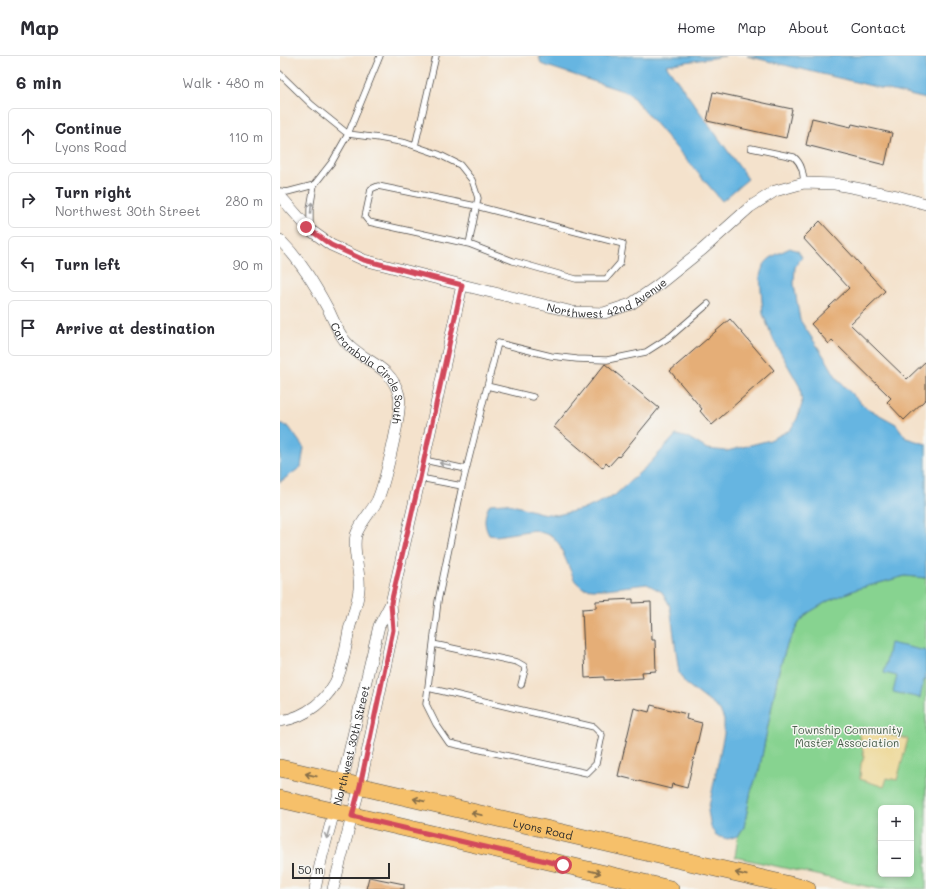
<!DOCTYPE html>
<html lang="en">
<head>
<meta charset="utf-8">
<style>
  body { margin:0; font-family:Mali,sans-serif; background:#f7f7f7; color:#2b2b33 }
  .controls { position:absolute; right:12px; bottom:12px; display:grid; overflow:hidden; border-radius:6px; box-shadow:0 2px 6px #0003 }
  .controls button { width:36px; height:36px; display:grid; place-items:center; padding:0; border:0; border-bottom:1px solid #e1e1e2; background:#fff; color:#2b2b33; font:20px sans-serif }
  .scale { position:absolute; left:12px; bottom:10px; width:98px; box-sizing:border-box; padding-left:4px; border:2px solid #2b2b2b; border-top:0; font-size:11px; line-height:14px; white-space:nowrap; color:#2b2b2b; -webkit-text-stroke:3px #f6f6f2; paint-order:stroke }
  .stop { position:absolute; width:12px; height:12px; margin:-9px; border:3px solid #d1495b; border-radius:50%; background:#fff }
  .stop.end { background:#d1495b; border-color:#fff; box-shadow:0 1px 4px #0008 }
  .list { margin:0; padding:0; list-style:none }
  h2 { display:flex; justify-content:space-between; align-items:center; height:52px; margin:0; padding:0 16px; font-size:17px }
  h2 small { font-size:13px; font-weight:400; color:#7c7c81 }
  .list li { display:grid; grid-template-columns:26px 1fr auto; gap:12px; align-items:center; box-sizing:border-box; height:56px; margin:0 8px 8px; padding:0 8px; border:1px solid #e1e1e2; border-radius:6px }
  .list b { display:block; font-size:15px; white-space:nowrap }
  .list p { margin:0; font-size:13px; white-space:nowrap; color:#7c7c81 }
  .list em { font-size:13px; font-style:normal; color:#7c7c81 }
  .icon { flex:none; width:22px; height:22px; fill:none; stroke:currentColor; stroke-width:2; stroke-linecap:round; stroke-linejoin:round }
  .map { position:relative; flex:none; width:646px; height:833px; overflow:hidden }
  header { display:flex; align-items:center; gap:24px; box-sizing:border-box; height:56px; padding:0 20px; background:#fff; border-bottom:1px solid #e1e1e2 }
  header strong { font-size:19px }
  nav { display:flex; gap:22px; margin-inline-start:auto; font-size:14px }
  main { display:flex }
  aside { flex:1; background:#fff }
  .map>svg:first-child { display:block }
  .green { fill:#87d390; stroke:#597f5e; fill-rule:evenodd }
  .sand { fill:#eeda9e; stroke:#8c8264 }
  .water { fill:#66b5e1; stroke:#487086 }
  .building { fill:#e5ae77 }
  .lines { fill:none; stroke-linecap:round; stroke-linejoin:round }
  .lane-casing { stroke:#494643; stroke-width:7 }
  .street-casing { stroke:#494643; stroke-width:12 }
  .primary-casing { stroke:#494643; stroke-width:18 }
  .lane { stroke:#fff; stroke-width:5.5 }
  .street { stroke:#fff; stroke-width:11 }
  .primary { stroke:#f6c06b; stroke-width:17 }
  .oneway { stroke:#a0a0a0 }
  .oneway2 { stroke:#866e48 }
  .route { stroke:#d1495b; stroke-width:5 }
  .labels { text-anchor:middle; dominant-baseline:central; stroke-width:3; stroke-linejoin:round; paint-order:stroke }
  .street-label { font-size:11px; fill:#2b2b2b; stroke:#f6f6f2 }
  .park-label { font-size:11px; fill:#475d49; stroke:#f6f6f2 }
</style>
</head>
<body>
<header>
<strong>Map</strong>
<nav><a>Home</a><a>Map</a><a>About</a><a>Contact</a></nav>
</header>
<main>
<aside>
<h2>6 min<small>Walk · 480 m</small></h2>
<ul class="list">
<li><svg class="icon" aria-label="ahead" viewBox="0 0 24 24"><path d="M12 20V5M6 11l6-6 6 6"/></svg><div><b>Continue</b><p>Lyons Road</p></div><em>110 m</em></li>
<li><svg class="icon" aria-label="right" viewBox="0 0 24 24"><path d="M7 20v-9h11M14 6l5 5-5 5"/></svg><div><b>Turn right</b><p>Northwest 30th Street</p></div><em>280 m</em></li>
<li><svg class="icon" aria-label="left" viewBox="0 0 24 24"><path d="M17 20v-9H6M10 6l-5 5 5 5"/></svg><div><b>Turn left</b></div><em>90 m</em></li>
<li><svg class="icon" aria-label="arrive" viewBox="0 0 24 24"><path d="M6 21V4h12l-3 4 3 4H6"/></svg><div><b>Arrive at destination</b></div></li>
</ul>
</aside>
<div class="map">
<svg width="646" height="833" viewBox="0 0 646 833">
  <rect width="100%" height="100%" fill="#f6f6f2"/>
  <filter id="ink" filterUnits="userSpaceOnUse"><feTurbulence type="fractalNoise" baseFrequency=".025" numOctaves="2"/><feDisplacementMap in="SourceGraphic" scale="8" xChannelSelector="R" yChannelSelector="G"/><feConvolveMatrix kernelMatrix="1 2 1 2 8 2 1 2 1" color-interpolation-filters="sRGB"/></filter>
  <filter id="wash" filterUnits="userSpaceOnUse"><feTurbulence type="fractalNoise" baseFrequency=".012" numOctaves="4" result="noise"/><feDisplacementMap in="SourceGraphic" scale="16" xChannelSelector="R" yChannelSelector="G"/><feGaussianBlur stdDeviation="0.9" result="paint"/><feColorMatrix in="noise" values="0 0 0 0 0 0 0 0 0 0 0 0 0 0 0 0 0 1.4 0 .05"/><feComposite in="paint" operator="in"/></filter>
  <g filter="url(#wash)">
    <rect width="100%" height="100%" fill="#f4e2cc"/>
    <!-- green -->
    <path class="green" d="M625,520L646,522V833H599L455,801L458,780L464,771L471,735L479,715L499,614L507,589L519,567L528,557L548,545L577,533ZM601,752H631V818H601Z"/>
    <!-- sand -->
    <path class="sand" d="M583,673L628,683L617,724L607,722L604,731L580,723L581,708L584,701L579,675Z"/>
    <!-- water -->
    <path class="water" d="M259,0H445L386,9L468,123L442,145L349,37L261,8Z
      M467,0H646V43Z
      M510,192L518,195L522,201L515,211L514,228L520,264L547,305L558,324L585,351L616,368L626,382L646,388V522L625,520L577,533L548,545L528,557L519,567L507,589L499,614L479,715L471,735L464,771L458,780L448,783L436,780L431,771L428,755L444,678V664L440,654L405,627L399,617L391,557L389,548L382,536L367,528L326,533H313L303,532L295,525L279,488L272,480L254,474L216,480L209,479C203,468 204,459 210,448L225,447L261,457L277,459L307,452L334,440L369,408L396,379L409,382L427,393L447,395L490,384L510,374L517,363L522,348L520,331L494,285L483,258L480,221C483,202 494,200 510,192Z
      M0,367L9,371L24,392L21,411L0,426Z
      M610,587L646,595V624H644L640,642L613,636L617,620L604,617Z"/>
    <g id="blocks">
      <!-- building -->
      <path class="building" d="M433,36L512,53L506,82L427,65Z
        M532,62L571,71L572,68L612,77L605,109L526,89Z
        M540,165L605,235L570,268L627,323L646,305V343L624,364L607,346L611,342L552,284L549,288L531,268L569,232L523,182Z
        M450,263L494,314L432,369L420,355L422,353L390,315Z
        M325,308L379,352L339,401L338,400L329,410L326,407L323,412L274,371Z
        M353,543V547L371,546L372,584H375L376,615L362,616L363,622L324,624V621L305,622L302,553L316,552V545Z
        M371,649L407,658L406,663L422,667L407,732L392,728L391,733L338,720L354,652L369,656Z
        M89,821L124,828V833H86Z"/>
    </g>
  </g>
  <g filter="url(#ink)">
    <use href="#blocks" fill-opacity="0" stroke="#494643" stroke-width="1"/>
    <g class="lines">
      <!-- lane casing -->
      <g class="lane-casing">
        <path id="lane" d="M0,18L32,49L68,78L99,82L126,87L158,98L180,109L192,124L198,142L189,188
          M135,90L156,0
          M471,92L514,101C522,108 523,116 524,127
          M98,130L196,150L343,188L340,207L326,223H296L233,205L189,188L89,166L85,161L91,133Z
          M0,135L7,136L34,129
          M30,173V153L34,129L52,106L68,78L100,0
          M207,330L253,341
          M144,404L186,413
          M140,422L182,430
          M153,588L237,606L244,610L245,614L241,629
          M148,632L314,671L322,679L316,708L307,717L169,687L156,668L146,648L158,545L182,430L218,287L271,300L297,303L327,304L366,296L391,280L428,248"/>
      </g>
      <!-- street casing -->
      <g class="street-casing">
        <g id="street">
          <path id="s1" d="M0,140L30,174L51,189L84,204L182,229L293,256L324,257L351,248L377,230L423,193L470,151L495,135L524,127L555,128L617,140L646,148"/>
          <path id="s2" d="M0,184C20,204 34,227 48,253C53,263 58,276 65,285C82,306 111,308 119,339C123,354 104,430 97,445C91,456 80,467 76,479C72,497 81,515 79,533C78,547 72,561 69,574C66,589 64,605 59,618C50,643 25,662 0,665"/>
          <path id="s3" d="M35,833L42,800L62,726L99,570L111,547L140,422L182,229"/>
          <path d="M53,833L80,730L113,574L111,547"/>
        </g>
      </g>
      <!-- primary casing -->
      <g class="primary-casing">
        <g id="primary">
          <path id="s4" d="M0,712L527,833"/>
          <path d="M0,743L390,833"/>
        </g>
      </g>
      <!-- lane -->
      <use href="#lane" class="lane"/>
      <!-- street -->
      <use href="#street" class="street"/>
      <!-- primary -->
      <use href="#primary" class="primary"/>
    </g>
    <!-- one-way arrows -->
    <defs><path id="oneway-shaft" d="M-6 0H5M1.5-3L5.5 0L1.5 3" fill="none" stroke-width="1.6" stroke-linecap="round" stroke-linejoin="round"/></defs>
    <g class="oneway">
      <use href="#oneway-shaft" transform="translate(31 152) rotate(-84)"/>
      <use href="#oneway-shaft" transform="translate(165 408) rotate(-168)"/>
      <use href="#oneway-shaft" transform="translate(48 777) rotate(106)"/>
    </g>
    <g class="oneway2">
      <use href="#oneway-shaft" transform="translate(31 719) rotate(-167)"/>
      <use href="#oneway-shaft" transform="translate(139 744) rotate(-167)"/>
      <use href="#oneway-shaft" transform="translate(197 758) rotate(-167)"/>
      <use href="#oneway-shaft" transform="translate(315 816) rotate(13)"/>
      <use href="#oneway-shaft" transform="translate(461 818) rotate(-167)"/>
    </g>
  </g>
  <g class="lines" filter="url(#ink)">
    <!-- route -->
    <path class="route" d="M26,171L51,189L84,204L182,229L140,422L111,547L113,574L80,730L72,760L283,809"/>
  </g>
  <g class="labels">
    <!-- street labels -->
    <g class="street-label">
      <text stroke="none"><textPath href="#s1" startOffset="360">Northwest 42nd Avenue</textPath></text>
      <text stroke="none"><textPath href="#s2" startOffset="164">Carambola Circle South</textPath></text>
      <text stroke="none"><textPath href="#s3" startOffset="148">Northwest 30th Street</textPath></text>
      <text stroke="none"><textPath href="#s4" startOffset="270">Lyons Road</textPath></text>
    </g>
    <!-- park labels -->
    <g class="park-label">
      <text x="567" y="673">Township Community<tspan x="567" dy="13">Master Association</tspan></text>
    </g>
  </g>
</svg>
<div class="controls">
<button>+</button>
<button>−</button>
</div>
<div class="scale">50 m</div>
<div class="stop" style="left:283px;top:809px"></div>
<div class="stop end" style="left:26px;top:171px"></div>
</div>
</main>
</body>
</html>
